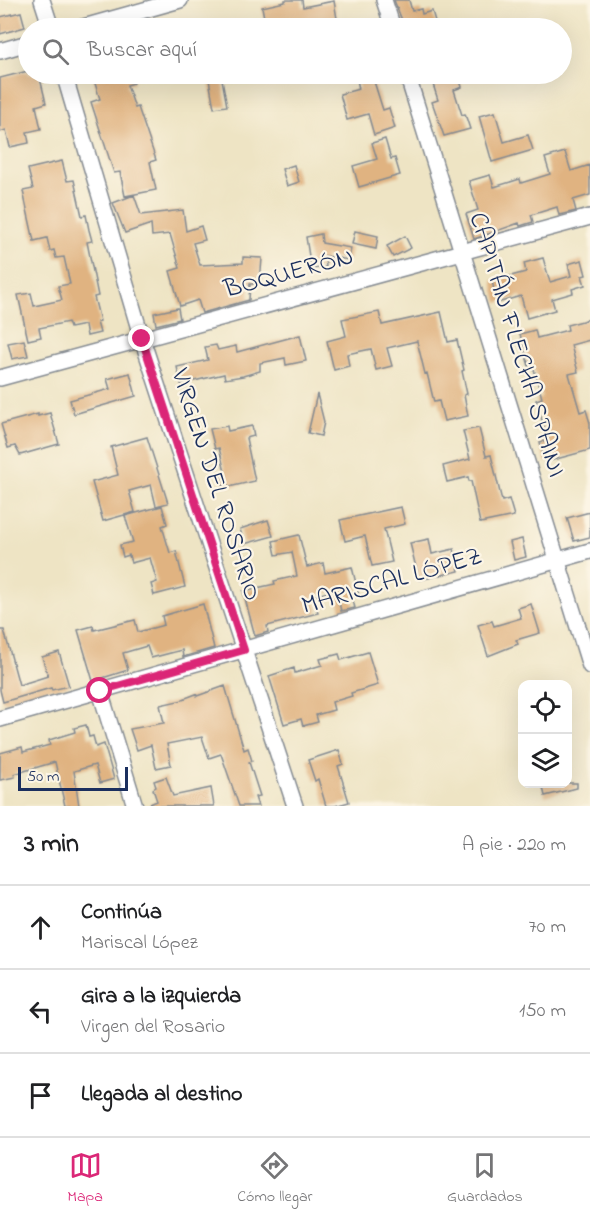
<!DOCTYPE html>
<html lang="es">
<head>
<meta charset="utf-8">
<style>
  body { margin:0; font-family:"Indie Flower",sans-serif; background:#f2f2f2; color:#202124 }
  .controls { position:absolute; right:18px; bottom:18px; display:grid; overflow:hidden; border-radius:12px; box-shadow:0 6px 24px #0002 }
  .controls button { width:54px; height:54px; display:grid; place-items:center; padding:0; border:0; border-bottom:2px solid #e0e0e0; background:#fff; color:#202124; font:30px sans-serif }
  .scale { position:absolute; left:18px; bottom:15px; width:110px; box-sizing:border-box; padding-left:6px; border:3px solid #1b2f5e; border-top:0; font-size:16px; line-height:21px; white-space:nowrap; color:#1b2f5e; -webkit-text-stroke:4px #fcf5e5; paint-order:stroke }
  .stop { position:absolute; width:18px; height:18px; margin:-14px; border:4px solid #db2777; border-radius:50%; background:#fff }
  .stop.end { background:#db2777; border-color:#fff; box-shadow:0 2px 6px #0008 }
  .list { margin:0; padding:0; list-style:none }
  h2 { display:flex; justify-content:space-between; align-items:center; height:78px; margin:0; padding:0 24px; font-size:26px }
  h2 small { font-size:20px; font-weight:400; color:#757577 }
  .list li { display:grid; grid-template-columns:39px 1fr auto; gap:18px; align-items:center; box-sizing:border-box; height:84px; padding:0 24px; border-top:2px solid #e0e0e0 }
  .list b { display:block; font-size:22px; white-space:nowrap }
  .list p { margin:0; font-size:20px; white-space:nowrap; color:#757577 }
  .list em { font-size:20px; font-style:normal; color:#757577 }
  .icon { flex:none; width:33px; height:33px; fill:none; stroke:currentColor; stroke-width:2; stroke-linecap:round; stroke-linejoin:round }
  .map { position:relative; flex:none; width:590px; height:806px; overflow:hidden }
  .search { position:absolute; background:#fff; box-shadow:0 6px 24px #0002; left:18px; right:18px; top:18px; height:66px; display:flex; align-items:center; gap:15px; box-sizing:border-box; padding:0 21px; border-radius:33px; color:#757577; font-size:22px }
  .sheet { height:330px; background:#fff }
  nav { display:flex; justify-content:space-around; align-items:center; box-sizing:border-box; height:84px; border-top:2px solid #e0e0e0; background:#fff; font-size:16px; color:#757577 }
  nav a { display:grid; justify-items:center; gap:3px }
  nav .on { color:#db2777 }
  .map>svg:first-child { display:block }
  .building { fill:#e0b381 }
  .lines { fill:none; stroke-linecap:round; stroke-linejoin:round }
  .minor-casing { stroke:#848a91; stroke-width:18 }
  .minor { stroke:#fff; stroke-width:15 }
  .route { stroke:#db2777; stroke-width:8 }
  .labels { text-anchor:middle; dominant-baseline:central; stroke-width:4.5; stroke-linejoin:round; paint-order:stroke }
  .street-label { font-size:26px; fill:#1b2f5e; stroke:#fcf5e5 }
</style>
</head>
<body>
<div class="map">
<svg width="590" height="806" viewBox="0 0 590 806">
  <rect width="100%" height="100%" fill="#fcf5e5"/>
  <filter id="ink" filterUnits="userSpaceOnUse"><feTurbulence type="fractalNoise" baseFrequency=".0167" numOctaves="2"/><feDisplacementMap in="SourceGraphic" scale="12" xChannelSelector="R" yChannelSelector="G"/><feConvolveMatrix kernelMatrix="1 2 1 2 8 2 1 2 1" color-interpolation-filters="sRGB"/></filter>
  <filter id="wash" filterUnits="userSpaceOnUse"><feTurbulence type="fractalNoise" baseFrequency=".008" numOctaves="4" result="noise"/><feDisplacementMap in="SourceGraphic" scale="24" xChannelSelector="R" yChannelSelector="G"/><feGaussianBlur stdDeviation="1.35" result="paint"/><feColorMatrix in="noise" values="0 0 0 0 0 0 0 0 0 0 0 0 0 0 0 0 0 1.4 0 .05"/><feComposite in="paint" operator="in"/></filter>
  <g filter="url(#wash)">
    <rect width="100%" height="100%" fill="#eee4c4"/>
    <g id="blocks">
      <!-- building -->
      <path class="building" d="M285,0H302L303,7L334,1L338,25L320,28H317L316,24L291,28H266L262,7L285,2Z
        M394,0H409L412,11L421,9L422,14L432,11L437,28H405Z
        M21,12L25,27L0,34V17Z
        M28,71V74H39L46,103L36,106L41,129L27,132L29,143L10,147L6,130L0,132V78Z
        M92,74H131L134,83L127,85L135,108L138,107L156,160L150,162L156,190L125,196L120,172L114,173L91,102L100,99Z
        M208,74H221L227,106L214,108Z
        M458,74L462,87L454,90L462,115L465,114L470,129L444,136L432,102L438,100L432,81Z
        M372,75L383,110L389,108L395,128L374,135L368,114L347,120L340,94L359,89L357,80Z
        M495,112L504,142L528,135L533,150L492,162L479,116Z
        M385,139L391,159L395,158L400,175L359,187L353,166L377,159L372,143Z
        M565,152L571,171L590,165V195L573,200L576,211L559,215L557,207L531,215L533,222L520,226L519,223L474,239L466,214L478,210L469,181L490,175L494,187L520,179L521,183L550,174L545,158Z
        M62,161L67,181L74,180L82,216L86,215L89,230L92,241L87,242L98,296L94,297L100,321L97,322L100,333L87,336L85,325L70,328L68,322L39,328L41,337L28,340L18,295L31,293L34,306L62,300L58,286L70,284L64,257L56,258L54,250L50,251L47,238L34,241L23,191L33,189L28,169Z
        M294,165L299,182L287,186L282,169Z
        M134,195L141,215L183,210L186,231L201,226L205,240L193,243L200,265L243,263V257L262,258L260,284H250L249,300L202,313L198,300L180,306L170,271L180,268L170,234L152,236L151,224L125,233L113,203Z
        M355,231L378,236L376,249L352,244Z
        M321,234L322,243L351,248L349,260L325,256L326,267L311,269L306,237Z
        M405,236L411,248L393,257L387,246Z
        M543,258L550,282L571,276L568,264L582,260L586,275L582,276L585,285L572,289L573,293L552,299L555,310L527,318L521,296L497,303L492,281L526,272L524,263Z
        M178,308L180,319L156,325L154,313Z
        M379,312L382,325L441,312L448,342L457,340L464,370L462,371L467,394L464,395L468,416L444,421L439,401L434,402L427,373L425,374L417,341L387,348L392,366L376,370L371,349L347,354L349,366L334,370L327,341L346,336L342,319Z
        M590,319V340L571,345L578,372L569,374L580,412L586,410L590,423V450L545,462L540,442L548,440L536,400L542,398L534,369L530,370L520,334L535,330L537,338L568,330L567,325Z
        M300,335L306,361L286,365L285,358L260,363V371L243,376L225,379L224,374L181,384L177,367L208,360L205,347L216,345L218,350L236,346L237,352Z
        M24,340L28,356L12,359L8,343Z
        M130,373L136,396L74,414L70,400L110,389L107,379Z
        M317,394L324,422L321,436L308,433Z
        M50,413L59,444L20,455L15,446L8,448L1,424L38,414V416Z
        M227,426L228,431L252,426L254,436L246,438L255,481L229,487L228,485L223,486L220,473L225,472L219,448L215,449L210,429Z
        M479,428L486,456L491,455L502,501L509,499L514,516L480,523L471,481H469L468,477L447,482L443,466L470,459L463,431Z
        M147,437L168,503L156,506L151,485L129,491L135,512L103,521L92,482L118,475L111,447Z
        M162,506L167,524L162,526L170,553L176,551L185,587L154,595L151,584L157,582L150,558L131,563L129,555L123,557L120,545L133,542L125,516Z
        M401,507L405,524L384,529L392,562L372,566L365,536L345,541L340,520Z
        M590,512V537L574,541L567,518Z
        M268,520L273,536L244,544L240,529Z
        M299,535L307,567L323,563L325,573L352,567L359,596L352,597L355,608L341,611L336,590L313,596L318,613L267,626L268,632L255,636L243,591L275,584L274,581L297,576L292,552L276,555L273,541Z
        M429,539L432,554L454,549L459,571L419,580L410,543Z
        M522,539L526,557L514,560L510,542Z
        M203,604L214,648L183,657L182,650L151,658L147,646L123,653L128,670L93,681L78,630L93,626L94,630L135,620L138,632L164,625L162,616Z
        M531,604L540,633L516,640L518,644L488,656L478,625L492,621L494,626L521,618L518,608Z
        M0,630H4L19,685L48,676L42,657L59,652L69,686L52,690L51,688L3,702L0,690Z
        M368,652L378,685L351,693L352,696L332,702L334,710L316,715L318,722L303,726L301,719L284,724L269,676L294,668L295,673L322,665L320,659L339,654L341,660Z
        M225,686L244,750L248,748L252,761L249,762L260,796L255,797L258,806H239L221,754L209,758L202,737L167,744L171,765L156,768L151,745L137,750L130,729L164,723L160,705L183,700V699L196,694L197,696Z
        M86,725L89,737L93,736L96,747L104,744L114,779L100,783L95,765L74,771L79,806H65L55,762L14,774L15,777L0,780V753L22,747L23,752L50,745L49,740L75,732L74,728Z
        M339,750L343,764L338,766L349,802L335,806H326L318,779L315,781L308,760Z
        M166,777L173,796L211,788L214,806H151L150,804L157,801L153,789L156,787L154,781Z
        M542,783H577V788L545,796Z"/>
    </g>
  </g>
  <g filter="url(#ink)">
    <use href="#blocks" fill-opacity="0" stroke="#848a91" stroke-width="1.5"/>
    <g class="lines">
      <!-- minor casing -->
      <g class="minor-casing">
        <path id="minor" d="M42,0L51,28
          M384,0L393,28
          M80,28L180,0
          M0,51L28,43
          M64,74L142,339L295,806
          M407,74L590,666
          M0,378L590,217
          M100,691L135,806
          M0,719L590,551"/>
      </g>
      <!-- minor -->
      <use href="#minor" class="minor"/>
    </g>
  </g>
  <g class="lines" filter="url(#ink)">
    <!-- route -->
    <path class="route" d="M100,691L244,650L142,339"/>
  </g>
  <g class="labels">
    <!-- street labels -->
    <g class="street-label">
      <text transform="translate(289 274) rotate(-15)">BOQUERÓN</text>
      <text transform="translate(516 345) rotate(73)">CAPITÁN FLECHA SPAINI</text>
      <text transform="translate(215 485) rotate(72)">VIRGEN DEL ROSARIO</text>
      <text transform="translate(392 582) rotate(-16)">MARISCAL LÓPEZ</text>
    </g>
  </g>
</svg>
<div class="controls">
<button><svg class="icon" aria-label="locate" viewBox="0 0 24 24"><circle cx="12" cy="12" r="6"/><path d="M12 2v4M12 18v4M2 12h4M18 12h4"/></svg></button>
<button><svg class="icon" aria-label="layers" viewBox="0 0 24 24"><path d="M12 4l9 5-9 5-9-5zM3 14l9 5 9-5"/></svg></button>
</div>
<div class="scale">50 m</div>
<div class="stop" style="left:100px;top:691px"></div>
<div class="stop end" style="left:142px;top:339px"></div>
<div class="search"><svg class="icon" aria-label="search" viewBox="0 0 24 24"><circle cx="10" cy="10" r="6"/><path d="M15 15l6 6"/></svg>Buscar aquí</div>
</div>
<section class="sheet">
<h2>3 min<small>A pie · 220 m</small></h2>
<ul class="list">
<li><svg class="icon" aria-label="ahead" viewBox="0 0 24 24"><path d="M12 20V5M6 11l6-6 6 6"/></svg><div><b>Continúa</b><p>Mariscal López</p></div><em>70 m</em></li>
<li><svg class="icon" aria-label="left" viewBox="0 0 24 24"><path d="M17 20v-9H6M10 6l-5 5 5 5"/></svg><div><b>Gira a la izquierda</b><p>Virgen del Rosario</p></div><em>150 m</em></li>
<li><svg class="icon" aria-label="arrive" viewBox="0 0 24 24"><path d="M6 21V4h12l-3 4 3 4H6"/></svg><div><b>Llegada al destino</b></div></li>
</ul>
</section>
<nav>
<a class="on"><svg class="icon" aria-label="map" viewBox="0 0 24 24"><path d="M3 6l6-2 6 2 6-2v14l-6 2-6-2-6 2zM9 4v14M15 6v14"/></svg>Mapa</a>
<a><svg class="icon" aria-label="directions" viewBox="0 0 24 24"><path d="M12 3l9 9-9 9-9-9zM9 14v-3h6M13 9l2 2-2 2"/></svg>Cómo llegar</a>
<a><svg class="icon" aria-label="saved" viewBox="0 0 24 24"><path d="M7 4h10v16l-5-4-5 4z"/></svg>Guardados</a>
</nav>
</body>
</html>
